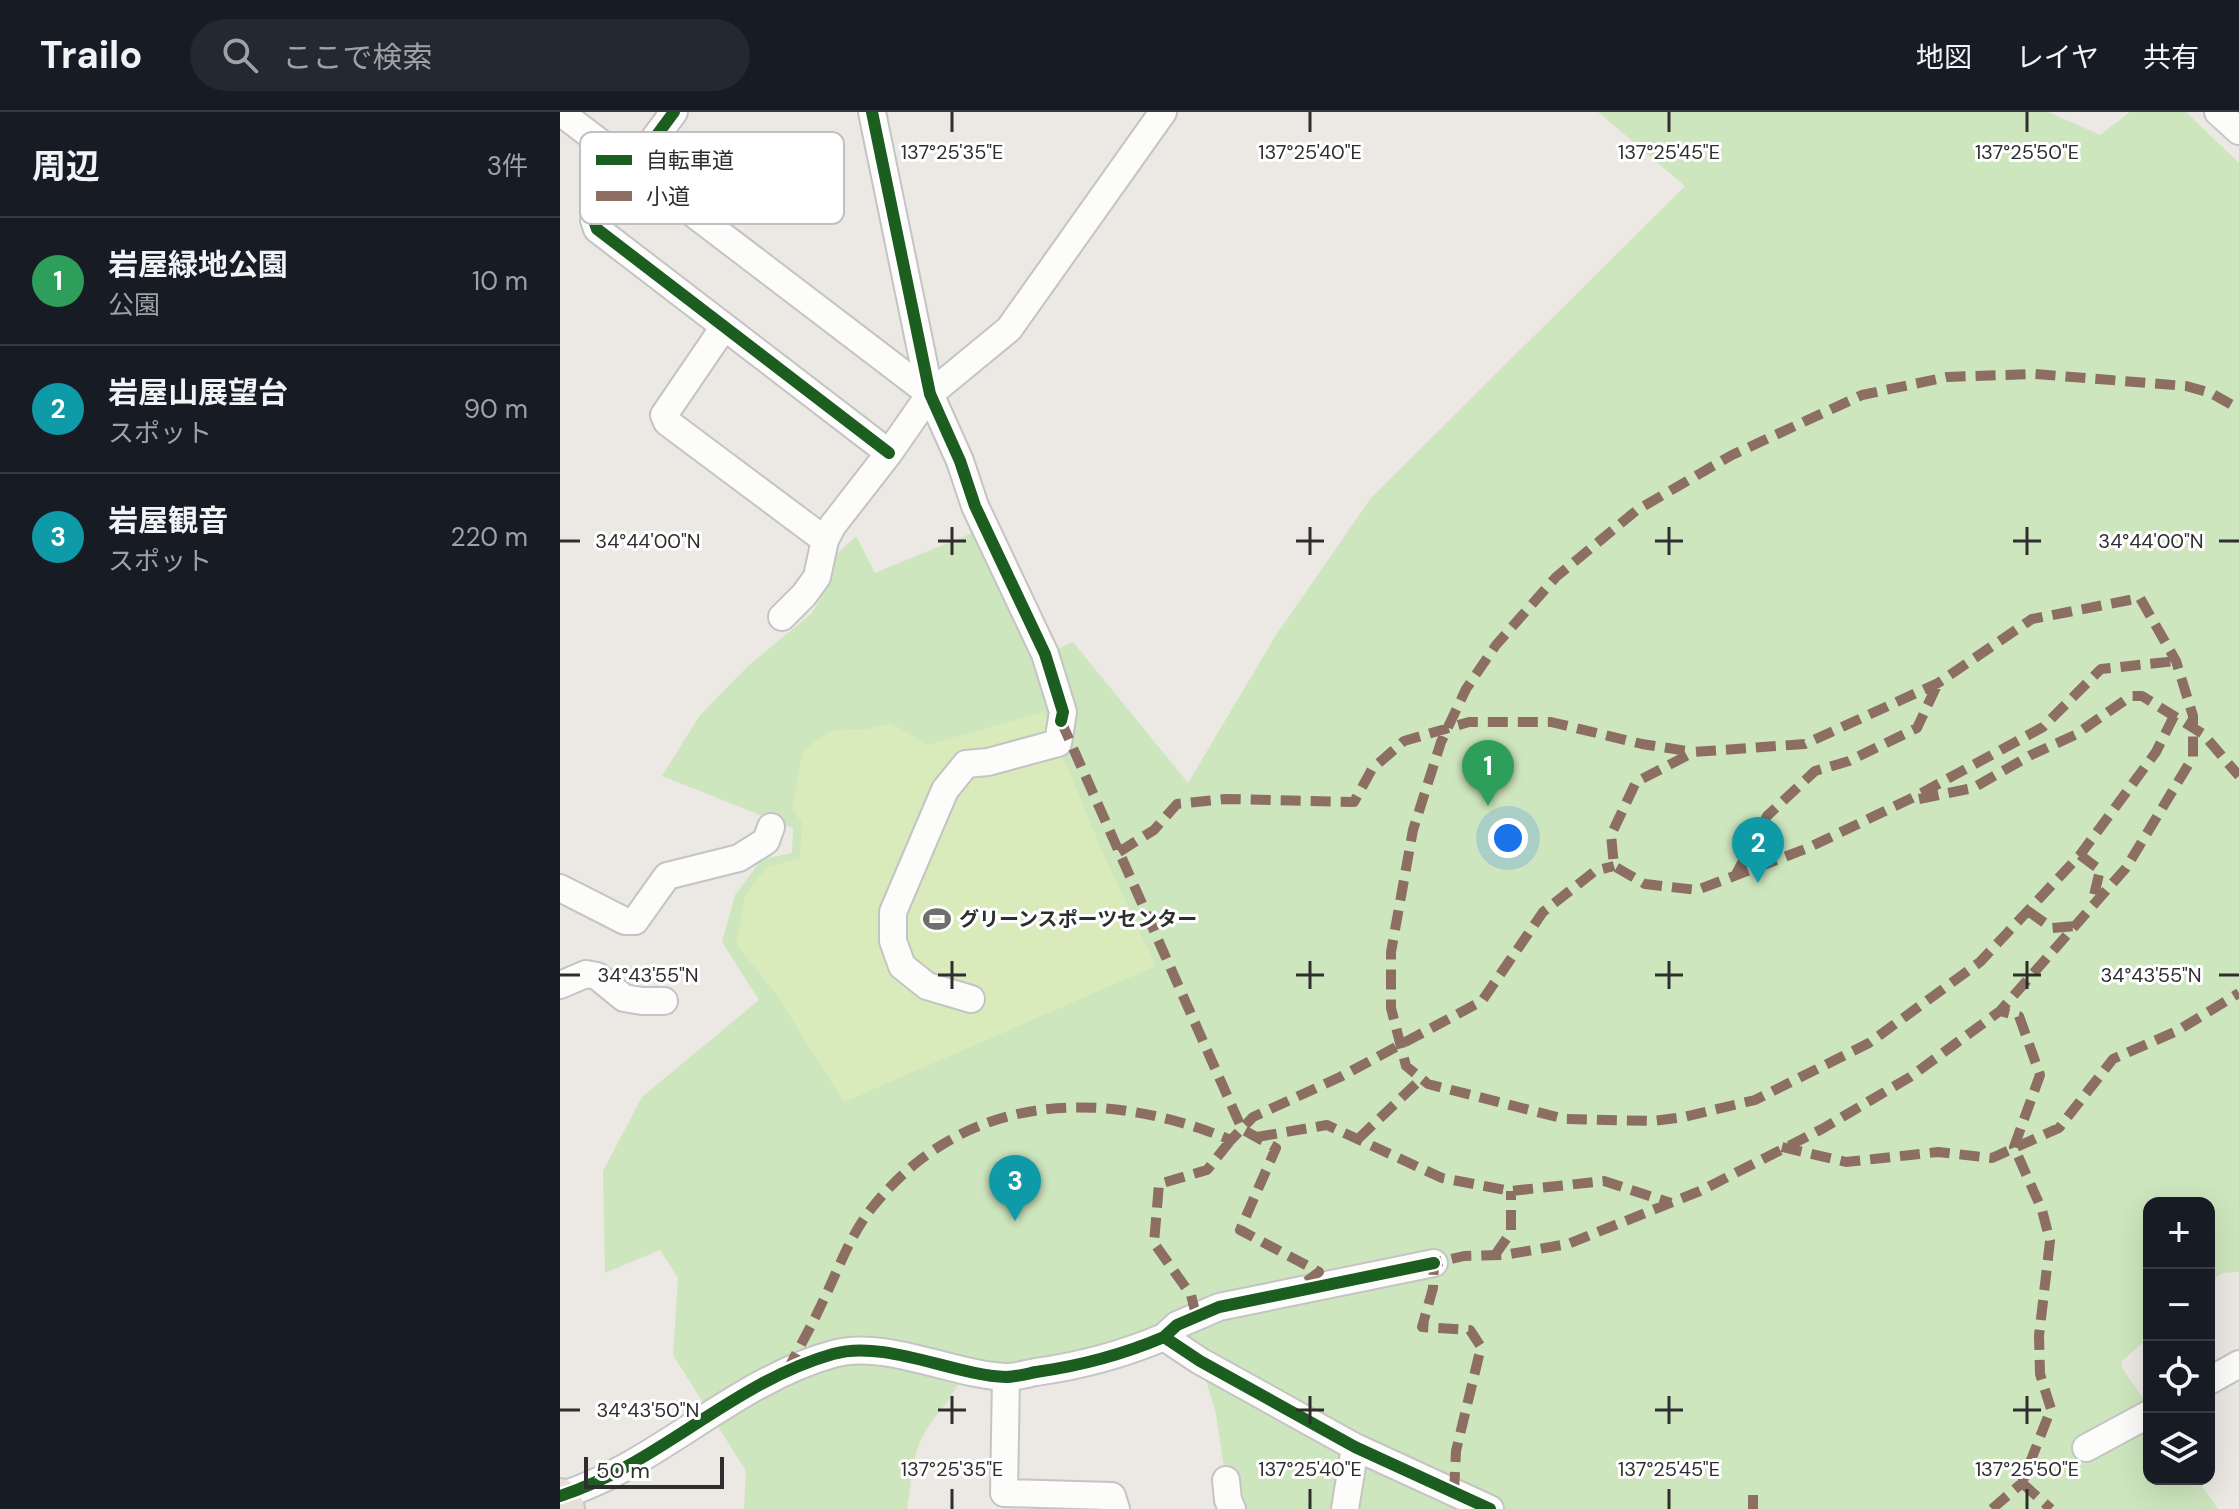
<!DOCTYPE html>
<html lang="ja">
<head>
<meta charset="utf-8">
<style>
  body { margin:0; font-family:"DM Sans","Noto Sans JP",sans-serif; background:#242831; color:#f1f3f6 }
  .controls { position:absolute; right:24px; bottom:24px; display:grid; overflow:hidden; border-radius:16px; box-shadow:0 8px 32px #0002 }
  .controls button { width:72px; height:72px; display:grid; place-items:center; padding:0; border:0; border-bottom:2px solid #363941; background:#171b24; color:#f1f3f6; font:40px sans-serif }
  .scale { position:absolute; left:24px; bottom:20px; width:140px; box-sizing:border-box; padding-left:8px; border:4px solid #2e2e2e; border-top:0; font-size:22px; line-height:28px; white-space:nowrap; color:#2e2e2e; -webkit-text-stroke:6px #fff; paint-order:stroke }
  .you { position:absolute; left:948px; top:726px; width:28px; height:28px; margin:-20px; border:6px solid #fff; border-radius:50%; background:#1a73e8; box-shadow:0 0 0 12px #1a73e833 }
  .badge { display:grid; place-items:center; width:52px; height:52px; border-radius:50%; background:#706f6e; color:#fff; font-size:26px; font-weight:700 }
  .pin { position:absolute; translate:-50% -66px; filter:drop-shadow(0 2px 4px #0008) }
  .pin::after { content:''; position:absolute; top:42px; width:28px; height:24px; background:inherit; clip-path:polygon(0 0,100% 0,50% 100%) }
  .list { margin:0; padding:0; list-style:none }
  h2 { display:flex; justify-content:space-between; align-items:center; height:104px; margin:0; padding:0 32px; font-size:34px }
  h2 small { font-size:26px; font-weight:400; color:#9ea1a6 }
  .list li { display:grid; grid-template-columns:52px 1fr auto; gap:24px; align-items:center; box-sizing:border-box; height:128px; padding:0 32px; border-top:2px solid #363941 }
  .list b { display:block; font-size:30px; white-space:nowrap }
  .list p { margin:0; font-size:26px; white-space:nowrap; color:#9ea1a6 }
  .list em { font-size:26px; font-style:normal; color:#9ea1a6 }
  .icon { flex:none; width:44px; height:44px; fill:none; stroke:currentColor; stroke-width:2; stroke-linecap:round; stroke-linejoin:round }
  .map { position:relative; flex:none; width:1679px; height:1397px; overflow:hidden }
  header { display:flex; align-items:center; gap:48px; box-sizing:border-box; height:112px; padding:0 40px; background:#171b24; border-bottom:2px solid #363941 }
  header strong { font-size:38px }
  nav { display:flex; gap:44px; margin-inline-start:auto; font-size:28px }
  .search { width:560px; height:72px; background:#242831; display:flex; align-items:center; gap:20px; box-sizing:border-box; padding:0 28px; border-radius:44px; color:#9ea1a6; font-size:30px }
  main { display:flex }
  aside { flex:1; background:#171b24 }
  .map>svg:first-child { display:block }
  .green { fill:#cee6be }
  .pitch { fill:#d9eabb }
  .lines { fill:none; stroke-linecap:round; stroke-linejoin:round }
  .minor-casing { stroke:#c5c4c5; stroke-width:30 }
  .highway-casing { stroke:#c6c5c4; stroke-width:44 }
  .minor { stroke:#fcfcfb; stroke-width:26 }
  .highway { stroke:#eadfd6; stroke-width:40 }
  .quiet { stroke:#8d6e63; stroke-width:10; stroke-dasharray:20 10; stroke-linecap:butt }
  .cycleway-casing { stroke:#fff; stroke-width:17 }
  .cycleway { stroke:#1b5e20; stroke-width:12 }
  .ticks { fill:none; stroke:#2e2e2e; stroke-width:3 }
  .labels { text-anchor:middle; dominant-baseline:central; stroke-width:6; stroke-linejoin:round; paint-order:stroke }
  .poi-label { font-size:20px; font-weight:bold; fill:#2e2e2e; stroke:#fff; text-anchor:start }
  .key { fill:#fff; stroke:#c0c0c0; stroke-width:2 }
  .key-label { font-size:22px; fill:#2e2e2e }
  .ticks-label { font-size:20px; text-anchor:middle; fill:#2e2e2e; stroke:#fff; stroke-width:6; stroke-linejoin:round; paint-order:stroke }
</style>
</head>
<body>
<header>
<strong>Trailo</strong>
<div class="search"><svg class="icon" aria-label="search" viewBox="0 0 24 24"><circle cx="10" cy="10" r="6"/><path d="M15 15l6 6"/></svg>ここで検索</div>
<nav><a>地図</a><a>レイヤ</a><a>共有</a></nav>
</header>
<main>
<aside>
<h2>周辺<small>3件</small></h2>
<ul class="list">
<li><span class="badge" style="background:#2e9e5b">1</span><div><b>岩屋緑地公園</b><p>公園</p></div><em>10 m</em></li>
<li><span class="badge" style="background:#0f9aa8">2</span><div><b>岩屋山展望台</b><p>スポット</p></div><em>90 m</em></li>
<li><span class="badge" style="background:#0f9aa8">3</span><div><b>岩屋観音</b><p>スポット</p></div><em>220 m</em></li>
</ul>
</aside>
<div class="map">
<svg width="1679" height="1397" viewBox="0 0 1679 1397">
  <rect width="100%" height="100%" fill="#ece8e4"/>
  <!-- green -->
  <path class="green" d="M1038,0H1488L1540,23L1570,0H1626L1679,51V1160L1662,1161L1649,1172V1091H1589V1225L1562,1249V1256L1589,1295V1367H1637L1658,1397H673L669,1389L656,1302L640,1248L604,1225L402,1262C395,1286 375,1301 364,1322C351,1345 352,1372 347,1397H184L186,1359L113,1243L118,1166L100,1138L45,1161L43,1059L82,985L199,888L162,830L175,783L202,747L232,741L233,716L102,664L140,603L188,554L252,501L268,474L277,442L296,424L315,461L419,418L486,542L513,530L628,671L716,523L811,386L1125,74Z"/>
  <!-- pitch -->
  <path class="pitch" d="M484,600L543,741L596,854L284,990L216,882L176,832L185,783L207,755L240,746L242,711L232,696L243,638L273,618L308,617L331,611L367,633Z"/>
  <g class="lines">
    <!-- minor casing -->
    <g class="minor-casing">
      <path id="minor" d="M0,0L370,282
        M114,0L34,108L37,117L329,341
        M312,0L370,282L400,349L415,394L485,542L503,600L498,631L428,650L406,652L385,678L333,800V829L342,854L367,874L411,887
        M1658,0L1679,19
        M164,215L104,303L107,310L265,428
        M222,505L244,483L257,465L265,428L273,413L329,341L370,282L449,217L603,0
        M0,776L65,809H75L107,764L179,746L206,729L211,715
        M0,873L26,862L37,864L64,886L82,889H104
        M874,1151L659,1195L617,1213L604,1225L640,1249L795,1335L930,1397
        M446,1265L444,1381L552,1384L556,1397
        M1649,1269L1679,1252
        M1526,1336L1589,1302
        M666,1368L668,1388L672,1397
        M0,1384C98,1353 173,1270 273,1242C324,1227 393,1263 446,1265C455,1265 466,1262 476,1260C519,1254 564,1242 604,1225
        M785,1397L795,1335"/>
    </g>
    <!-- highway casing -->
    <g class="highway-casing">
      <path id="highway" d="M0,1387L4,1397"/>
    </g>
    <!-- minor -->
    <use href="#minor" class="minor"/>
    <!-- highway -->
    <use href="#highway" class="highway"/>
    <!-- quiet -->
    <path class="quiet" d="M1614,604L1596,640L1520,743L1420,850L1309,931L1195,988L1124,1005L1093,1009L1005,1007L868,972L846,954L831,896V840L853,718L881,630L906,577L936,533L996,465L1077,398L1172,343L1302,283L1387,265L1475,262L1626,274L1651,281L1679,297
      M501,609L682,1017L716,1036L680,1118L759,1160L739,1175
      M1359,687L1413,676L1471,643L1515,623L1571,584H1582L1643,622L1679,664
      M559,740L594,718L617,692L665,687L794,690L812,657L844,629L909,610H991L1082,632L1134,640
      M1520,743L1540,758L1532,792
      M1175,764L1207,704L1255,659L1289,649L1357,616L1378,571
      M1468,799L1492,816L1515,814
      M697,1025L767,1013L882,1066L951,1079L1044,1069L1111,1091
      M798,1027L861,967
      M1222,1035L1286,1050L1378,1040L1432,1046L1499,1016L1553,947L1617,919L1679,881
      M935,1143L951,1120V1079
      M636,1203L631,1183L594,1131L599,1072L647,1058L671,1028
      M227,1259C239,1236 252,1213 263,1189C278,1158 290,1124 311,1097C404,979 541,975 671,1028L693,1005L780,965L922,889L983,800L1035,759L1054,754
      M1462,1371L1491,1397
      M894,1380L896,1339L921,1235L910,1218L862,1215L873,1176L874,1151L904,1144L944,1143L1008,1132L1140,1079L1262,1017L1350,965L1440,899L1447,900
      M1193,1397V1383
      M1432,1397L1462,1371L1491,1297L1480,1262L1479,1224L1490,1129L1482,1098L1454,1035L1480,963L1459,904L1440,899L1566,756L1633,645V604L1616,549L1580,486L1472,507L1378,571L1245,632L1134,640L1076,670L1051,723L1054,754L1085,772L1137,778L1248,736L1356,684L1483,615L1541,557L1616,549"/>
    <!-- cycleway casing -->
    <g class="cycleway-casing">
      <path id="cycleway" d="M114,0L34,108L37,117L329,341
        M312,0L370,282L400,349L415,394L485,542L503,600L501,609
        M874,1151L659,1195L617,1213L604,1225L640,1249L795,1335L930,1397
        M0,1384C98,1353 173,1270 273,1242C324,1227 393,1263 446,1265C455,1265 466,1262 476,1260C519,1254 564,1242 604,1225"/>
    </g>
    <!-- cycleway -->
    <use href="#cycleway" class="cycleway"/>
  </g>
  <!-- ticks -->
  <path class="ticks" d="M392,0V20M750,0V20M1109,0V20M1467,0V20M392,415V443M750,415V443M1109,415V443M1467,415V443M0,429H20M378,429H406M736,429H764M1095,429H1123M1453,429H1481M1659,429H1679M392,849V877M750,849V877M1109,849V877M1467,849V877M0,863H20M378,863H406M736,863H764M1095,863H1123M1453,863H1481M1659,863H1679M392,1284V1312M750,1284V1312M1109,1284V1312M1467,1284V1312M0,1298H20M378,1298H406M736,1298H764M1095,1298H1123M1453,1298H1481M392,1377V1397M750,1377V1397M1109,1377V1397M1467,1377V1397"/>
  <!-- icons -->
  <defs>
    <g id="stadium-bare" transform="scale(2.16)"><path d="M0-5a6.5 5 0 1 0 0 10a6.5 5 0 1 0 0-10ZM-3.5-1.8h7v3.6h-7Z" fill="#706f6e" stroke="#fff" stroke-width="2.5" paint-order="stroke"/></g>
  </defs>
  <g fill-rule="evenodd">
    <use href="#stadium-bare" x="377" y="807"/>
  </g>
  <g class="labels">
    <!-- poi labels -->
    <g class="poi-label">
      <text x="399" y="807">グリーンスポーツセンター</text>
    </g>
  </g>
  <!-- legend -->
  <rect x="20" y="20" width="264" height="92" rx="12" class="key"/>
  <rect x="36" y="43" width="36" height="10" fill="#1b5e20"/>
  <rect x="36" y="79" width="36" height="10" fill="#8d6e63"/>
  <g class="key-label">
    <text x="86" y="56">自転車道</text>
    <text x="86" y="92">小道</text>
  </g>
  <g class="ticks-label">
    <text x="392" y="47">137°25'35"E</text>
    <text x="750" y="47">137°25'40"E</text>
    <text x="1109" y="47">137°25'45"E</text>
    <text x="1467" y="47">137°25'50"E</text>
    <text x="88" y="436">34°44'00"N</text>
    <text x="1591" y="436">34°44'00"N</text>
    <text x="88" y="870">34°43'55"N</text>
    <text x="1591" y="870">34°43'55"N</text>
    <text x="88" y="1305">34°43'50"N</text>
    <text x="392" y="1364">137°25'35"E</text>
    <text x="750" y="1364">137°25'40"E</text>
    <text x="1109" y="1364">137°25'45"E</text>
    <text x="1467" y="1364">137°25'50"E</text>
  </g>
</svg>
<div class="controls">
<button>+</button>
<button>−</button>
<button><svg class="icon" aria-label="locate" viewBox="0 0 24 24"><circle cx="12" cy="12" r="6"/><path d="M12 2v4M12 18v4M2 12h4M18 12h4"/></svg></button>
<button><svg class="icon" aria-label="layers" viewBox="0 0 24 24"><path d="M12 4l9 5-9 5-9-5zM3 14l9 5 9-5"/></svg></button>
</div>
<div class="scale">50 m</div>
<div class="you"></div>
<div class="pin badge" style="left:928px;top:694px;background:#2e9e5b">1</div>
<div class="pin badge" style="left:1198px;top:771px;background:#0f9aa8">2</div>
<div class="pin badge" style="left:455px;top:1109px;background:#0f9aa8">3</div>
</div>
</main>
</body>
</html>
